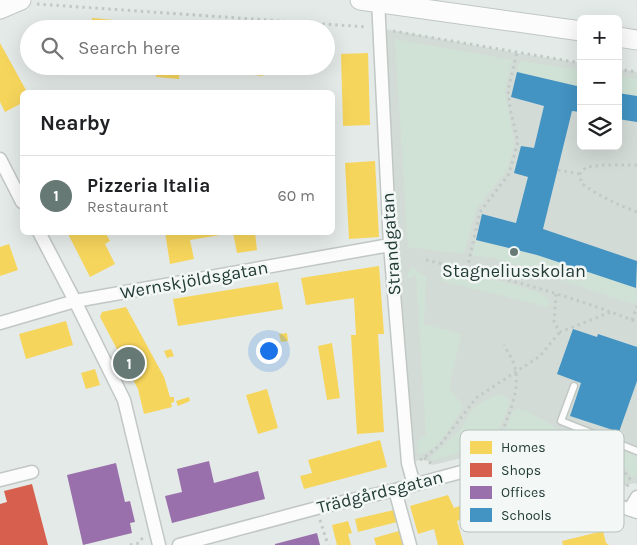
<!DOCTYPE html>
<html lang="en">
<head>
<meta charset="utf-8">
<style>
  body { margin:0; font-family:Karla,sans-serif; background:#f6f6f6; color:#202124 }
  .controls { position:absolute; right:15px; top:15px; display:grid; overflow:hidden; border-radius:8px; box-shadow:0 5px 20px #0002 }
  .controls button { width:45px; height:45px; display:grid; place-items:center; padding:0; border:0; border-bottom:1px solid #e0e0e0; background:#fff; color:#202124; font:25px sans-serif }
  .you { position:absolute; left:268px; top:350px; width:18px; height:18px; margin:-12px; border:4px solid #fff; border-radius:50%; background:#1a73e8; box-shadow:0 0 0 8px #1a73e833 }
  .badge { display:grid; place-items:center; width:32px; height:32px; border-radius:50%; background:#677974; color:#fff; font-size:16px; font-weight:700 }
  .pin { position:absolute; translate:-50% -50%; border:2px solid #fff; box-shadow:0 1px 5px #0006 }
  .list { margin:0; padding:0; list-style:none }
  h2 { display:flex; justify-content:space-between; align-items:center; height:65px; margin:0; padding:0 20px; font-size:21px }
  h2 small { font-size:16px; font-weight:400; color:#757577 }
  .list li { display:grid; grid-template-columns:32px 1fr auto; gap:15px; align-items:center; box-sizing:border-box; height:80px; padding:0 20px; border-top:1px solid #e0e0e0 }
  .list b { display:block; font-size:19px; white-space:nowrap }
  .list p { margin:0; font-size:16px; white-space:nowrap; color:#757577 }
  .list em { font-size:16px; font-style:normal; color:#757577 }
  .icon { flex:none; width:28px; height:28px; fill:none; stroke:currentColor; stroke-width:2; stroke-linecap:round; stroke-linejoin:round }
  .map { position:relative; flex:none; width:637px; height:545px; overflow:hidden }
  .search { position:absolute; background:#fff; box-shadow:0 5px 20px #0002; left:20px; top:20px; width:315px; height:55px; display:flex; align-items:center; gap:12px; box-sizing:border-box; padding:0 18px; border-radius:28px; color:#757577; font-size:19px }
  .panel { position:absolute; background:#fff; box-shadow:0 5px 20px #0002; left:20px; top:90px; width:315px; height:145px; border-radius:8px }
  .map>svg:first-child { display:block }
  .built { fill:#d3dbd7 }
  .green { fill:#cfe2d5 }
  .homes { fill:#f6d55c }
  .shops { fill:#d6604d }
  .offices { fill:#9970ab }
  .schools { fill:#4393c3 }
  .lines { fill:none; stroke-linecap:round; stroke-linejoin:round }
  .lane-casing { stroke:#c1c7c4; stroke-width:9 }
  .street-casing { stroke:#c1c7c4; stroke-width:15 }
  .secondary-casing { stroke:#c0c7c4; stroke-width:21 }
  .path { stroke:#c1cac6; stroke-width:3; stroke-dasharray:2.5 4; stroke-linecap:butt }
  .lane { stroke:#fbfcfb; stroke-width:6 }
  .street { stroke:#fbfcfb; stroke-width:12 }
  .secondary { stroke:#fbfcfb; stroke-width:19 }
  .poi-dot { fill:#677974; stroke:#f3f8f6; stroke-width:2 }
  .labels { text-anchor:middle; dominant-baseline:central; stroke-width:5; stroke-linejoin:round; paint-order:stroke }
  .street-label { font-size:18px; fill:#233c36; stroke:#f3f8f6 }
  .poi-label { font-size:18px; fill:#233c36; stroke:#f3f8f6 }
  .key { fill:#f3f8f6; stroke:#b5c0bc; stroke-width:1 }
  .key-label { font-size:14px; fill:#233c36 }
</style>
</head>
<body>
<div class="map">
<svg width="637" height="545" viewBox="0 0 637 545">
  <rect width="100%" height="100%" fill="#e4eae7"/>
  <!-- built -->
  <path class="built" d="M379,28L517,53L581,63V146H618V69L637,72V484L633,483L614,490L564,471L506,452L494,450L433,465L424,459L408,463Z"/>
  <!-- green -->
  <path class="green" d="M395,39L512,60L505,90L514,145L507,170L476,209L464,254L408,247Z
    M520,61L581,70V87L517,72Z
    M618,76L637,79V96L618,93Z
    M476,240L537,255L636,288L637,300L634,304L504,261L490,257L473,256Z
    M412,267L426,277L424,324L461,334L449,388L463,405C457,420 437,453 418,454L417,443L426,435L416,275L408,279L407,275Z
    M443,271C472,275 500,280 527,289C533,291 541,293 545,297C549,300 549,303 549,307L441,281Z
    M499,394L510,400L507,411L491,446L465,451L433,460L430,458L460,430L472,410L481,403Z
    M518,409L525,410L560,430L601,444L628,480L615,485L500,445L513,411Z
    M608,446L635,455L637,459V475L632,478Z"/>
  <!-- homes -->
  <path class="homes" d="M92,18L147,23L146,29H91Z
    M161,23L202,27V29H161Z
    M0,43L27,92H22V103L5,112L0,102Z
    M368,53L370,125L343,126L341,54Z
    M157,66H180L179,79L156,77Z
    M243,66H271L270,70H263V76L243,74Z
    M375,161L379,237L349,239L345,163Z
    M67,232H98L99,235L105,232L110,241L105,244L115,264L90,277Z
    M165,232H226V234L190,240L194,259L170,264Z
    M233,232H255L257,250L237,253Z
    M9,244L18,270L0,276V247Z
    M379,266L384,334H378L384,432L357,434L351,335H356L354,298L306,305L301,278Z
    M278,282L283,309L178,326L173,299Z
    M126,307L164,377L170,397H174V402L171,403L172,407L144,414L138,389L100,317L102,312Z
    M66,321L73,345L26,359L19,334Z
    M287,333L288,341L281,342L279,334Z
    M332,343L340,398L327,400L318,346Z
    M171,349L174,356L167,358L164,351Z
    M95,369L100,385L86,389L81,373Z
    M267,389L278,428L258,434L246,395Z
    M189,397L190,401L178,406L176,401Z
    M380,440L387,467L304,489L300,476L312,473L308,460Z
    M448,495L454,508L471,502L477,513L457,521L464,545H438L434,529L418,534L410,506Z
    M394,510L397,522L358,532L355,519Z
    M348,521L352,533L348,534L351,545H337L332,525Z
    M399,531L404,545H376L374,538Z
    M603,531L606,543L609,545H563L562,541Z"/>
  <!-- shops -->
  <path class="shops" d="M32,484L48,545H0V504L7,502L4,491Z"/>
  <!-- offices -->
  <path class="offices" d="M209,461L214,483L258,471L265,499L172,523L165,496L182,492L177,469Z
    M116,463L125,502L130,501L135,522L130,523L132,533L83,545L67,475Z
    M317,533L320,545H275V544Z"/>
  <!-- schools -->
  <path class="schools" d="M517,72L581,87V112L572,111L543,229L637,261L636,288L537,255L476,240L482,214L516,223L528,177L514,173L521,146L534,148L544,106L511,97Z
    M618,93L637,96V122L618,119Z
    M573,329L597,337L598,334L637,347V381L619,432L570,416L581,383L557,374Z"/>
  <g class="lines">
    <!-- lane casing -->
    <g class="lane-casing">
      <path id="lane" d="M574,386L561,421L637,451"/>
    </g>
    <!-- street casing -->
    <g class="street-casing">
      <path id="street" d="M378,0L390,245L408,463L414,485
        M0,159L22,202
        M39,232L75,301L124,400L159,545
        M0,323L75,301L390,245
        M0,480L32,472
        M395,490L410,545
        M630,509L637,497
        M179,545L317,508L395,490L476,468L503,467L637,512"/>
    </g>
    <!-- secondary casing -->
    <g class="secondary-casing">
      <path id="secondary" d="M360,0L581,31
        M0,9L21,0
        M618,37L637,40"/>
    </g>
    <!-- path -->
    <path class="path" d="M37,4L367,27
      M591,17L601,19
      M393,31L581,63
      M618,69L637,72
      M637,165H605L586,167L580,174L581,183C599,196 616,204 637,212
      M558,170L580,174
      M426,260C498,276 569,295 637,322
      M467,269L480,212L509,174L518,142L510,108L508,90L517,53
      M556,294L554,322L560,332L611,312
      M632,320L637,306
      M494,450C503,427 519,399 516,373C515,362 508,353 504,345
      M609,452L633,483
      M481,453L494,450L504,452
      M424,458L433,465
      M420,460L424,458L440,445L476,398L540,356L560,332
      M614,490L629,485
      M320,520L328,545
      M130,545L139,543L143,537"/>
    <!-- lane -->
    <use href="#lane" class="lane"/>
    <!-- street -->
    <use href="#street" class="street"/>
    <!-- secondary -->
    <use href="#secondary" class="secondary"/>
  </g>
  <!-- markers -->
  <circle class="poi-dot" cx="514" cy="252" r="5"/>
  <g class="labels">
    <!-- street labels -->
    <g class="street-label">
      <text transform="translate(391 244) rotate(-94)">Strandgatan</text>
      <text transform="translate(194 280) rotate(-10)">Wernskjöldsgatan</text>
      <text transform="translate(380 492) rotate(-14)">Trädgårdsgatan</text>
    </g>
    <!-- poi labels -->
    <g class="poi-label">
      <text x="514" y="271">Stagneliusskolan</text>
    </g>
  </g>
  <!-- legend -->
  <rect x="460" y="430" width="164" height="102" rx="8" class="key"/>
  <rect x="470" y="441" width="22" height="13" fill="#f6d55c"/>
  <rect x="470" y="463" width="22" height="14" fill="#d6604d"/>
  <rect x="470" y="486" width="22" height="13" fill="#9970ab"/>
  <rect x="470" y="508" width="22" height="14" fill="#4393c3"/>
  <g class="key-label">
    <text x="501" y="452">Homes</text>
    <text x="501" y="475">Shops</text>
    <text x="501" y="497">Offices</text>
    <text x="501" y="520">Schools</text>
  </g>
</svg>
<div class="controls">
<button>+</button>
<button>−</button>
<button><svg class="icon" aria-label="layers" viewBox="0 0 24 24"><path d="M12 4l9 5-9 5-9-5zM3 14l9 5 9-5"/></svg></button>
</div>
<div class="you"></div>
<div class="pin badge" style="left:129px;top:363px">1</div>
<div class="search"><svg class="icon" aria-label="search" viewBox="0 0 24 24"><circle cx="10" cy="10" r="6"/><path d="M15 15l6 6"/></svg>Search here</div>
<section class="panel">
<h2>Nearby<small></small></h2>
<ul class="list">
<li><span class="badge">1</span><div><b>Pizzeria Italia</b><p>Restaurant</p></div><em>60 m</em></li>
</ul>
</section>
</div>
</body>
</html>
